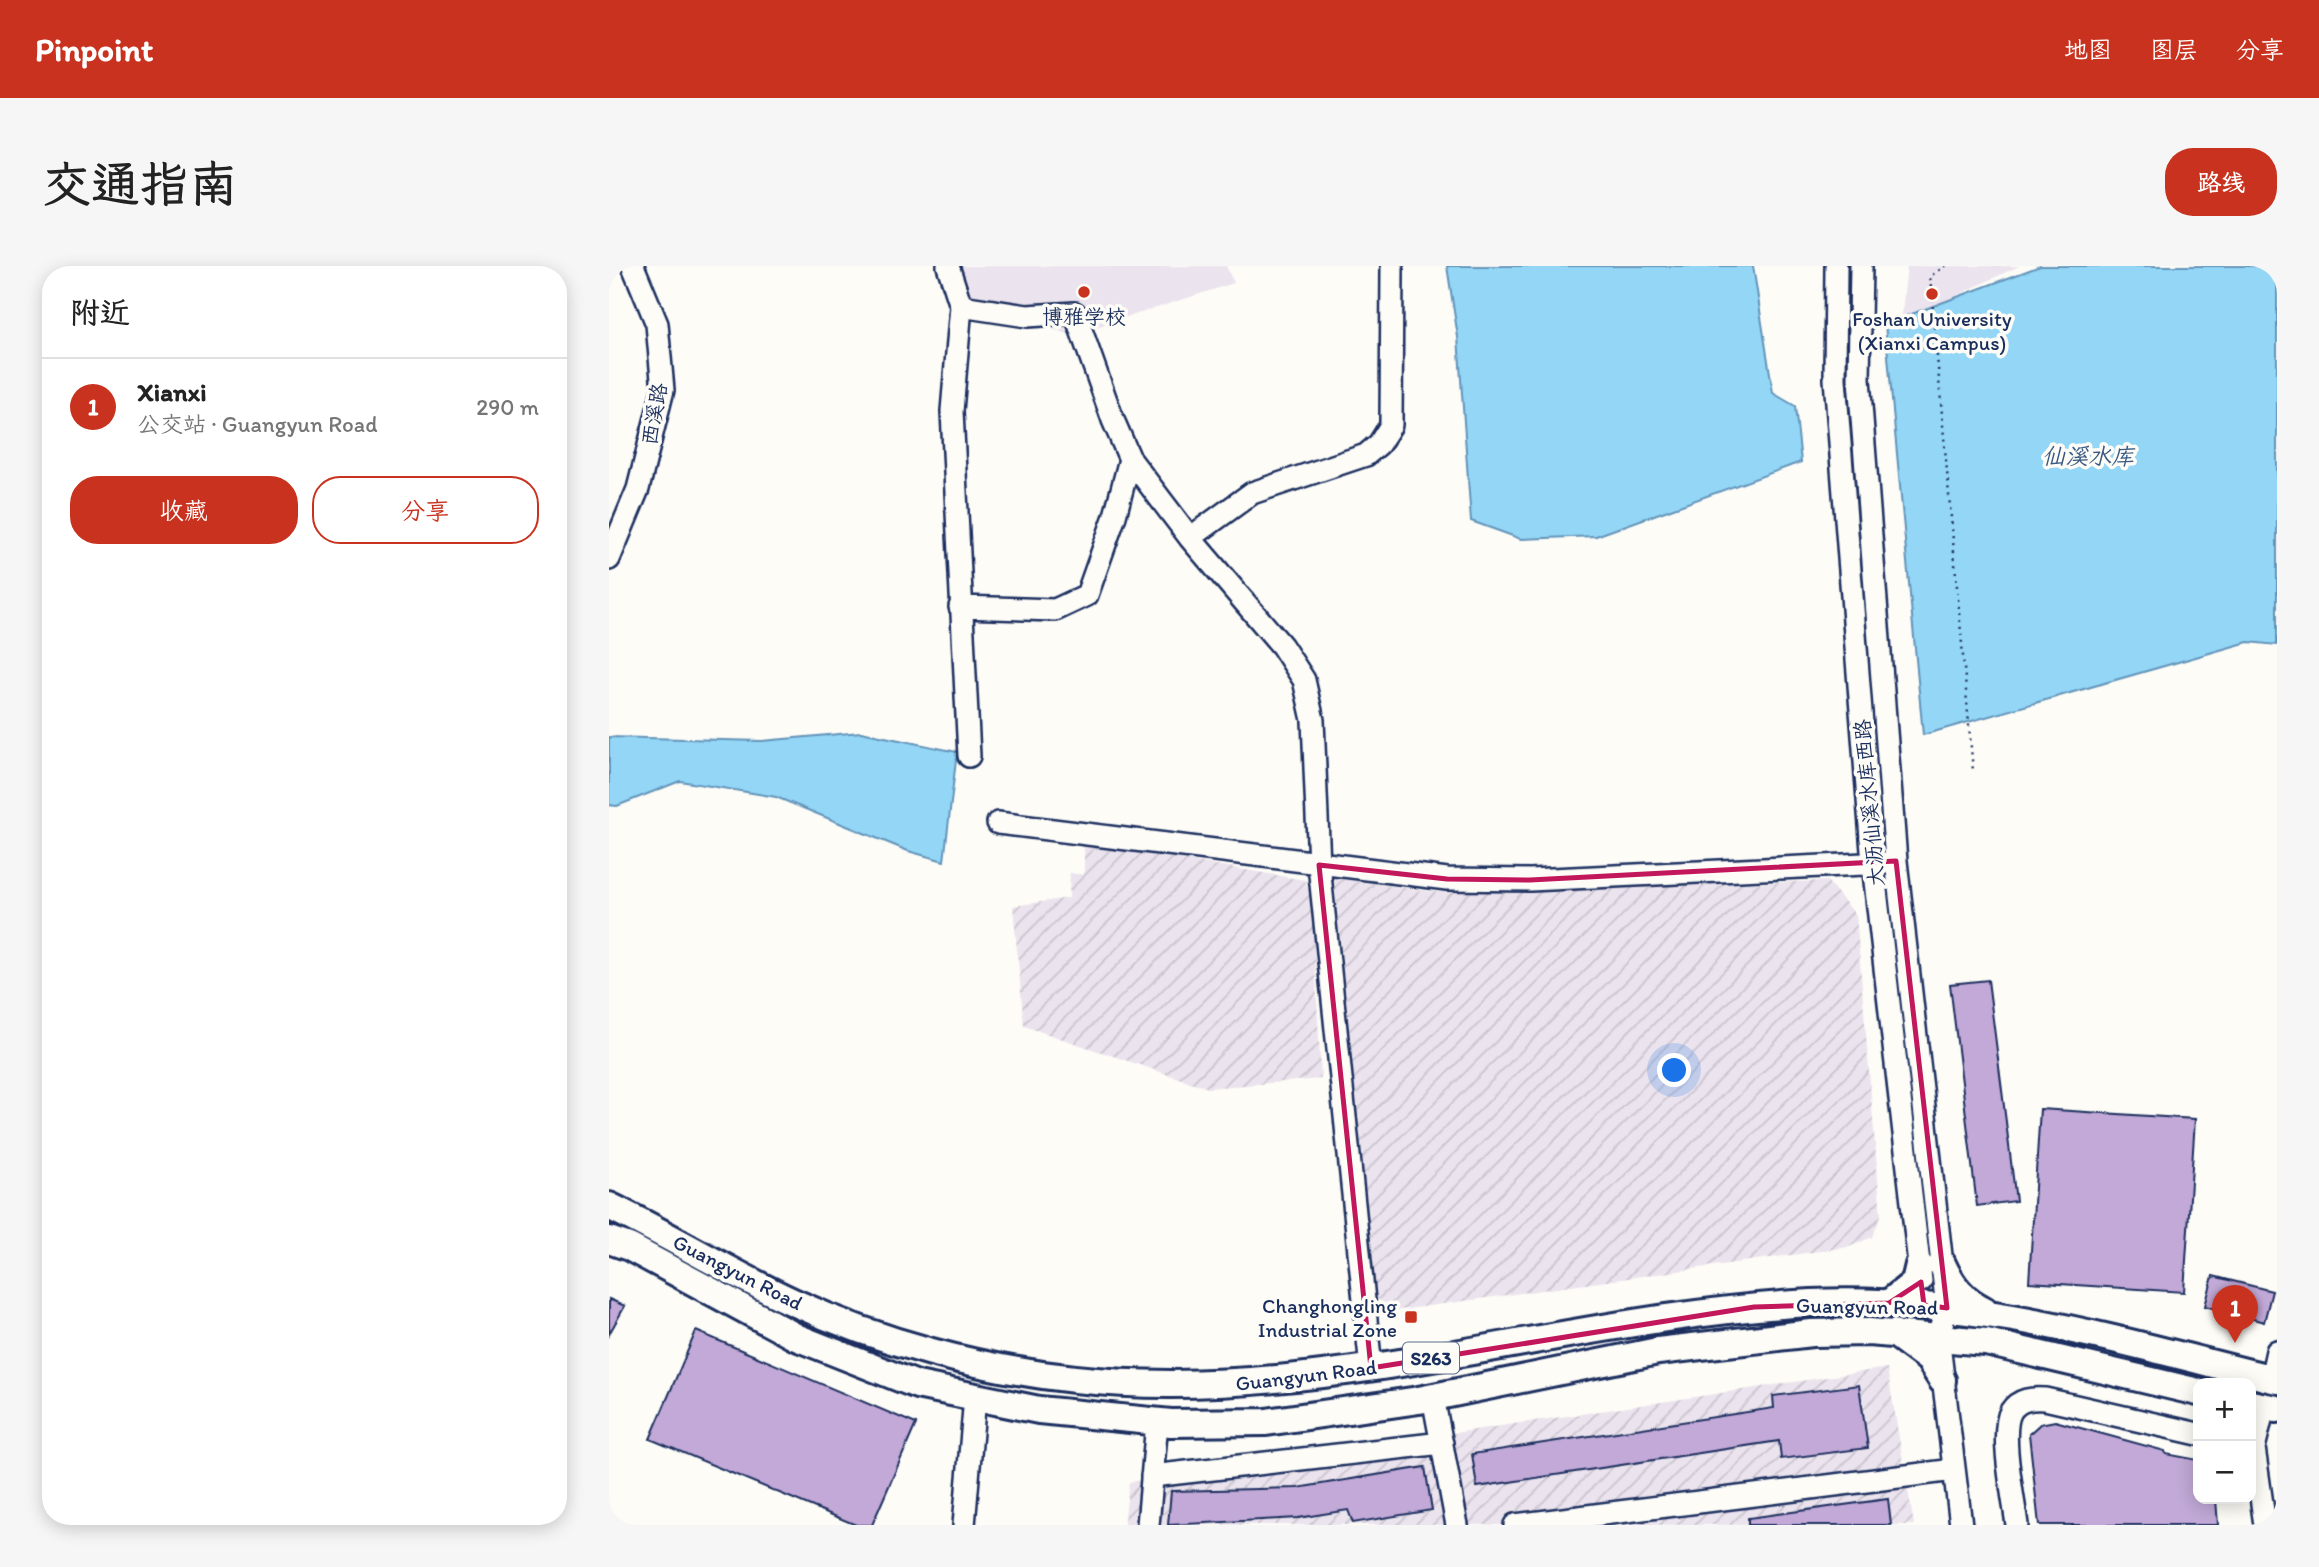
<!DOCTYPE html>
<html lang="zh">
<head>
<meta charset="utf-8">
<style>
  body { margin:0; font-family:Itim,"LXGW WenKai TC",sans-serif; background:#f6f6f6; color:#222 }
  .controls { position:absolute; right:21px; bottom:21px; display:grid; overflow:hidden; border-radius:14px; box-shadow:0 4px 18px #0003 }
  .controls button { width:63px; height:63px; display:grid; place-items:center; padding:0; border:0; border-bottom:2px solid #e0e0e0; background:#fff; color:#222; font:35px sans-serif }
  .you { position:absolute; left:1066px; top:805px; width:24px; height:24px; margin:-18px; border:5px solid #fff; border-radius:50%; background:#1a73e8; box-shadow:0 0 0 10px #1a73e833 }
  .badge { display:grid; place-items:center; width:46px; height:46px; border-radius:50%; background:#c8321e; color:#fff; font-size:23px; font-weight:700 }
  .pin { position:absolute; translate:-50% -58px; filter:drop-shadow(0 2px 4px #0008) }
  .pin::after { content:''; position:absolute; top:37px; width:24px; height:21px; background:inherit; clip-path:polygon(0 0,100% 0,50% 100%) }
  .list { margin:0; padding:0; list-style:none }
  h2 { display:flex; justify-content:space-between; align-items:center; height:91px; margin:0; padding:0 28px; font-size:30px }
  h2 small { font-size:23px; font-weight:400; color:#767676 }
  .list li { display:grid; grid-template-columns:46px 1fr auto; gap:21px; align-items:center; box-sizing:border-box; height:98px; padding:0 28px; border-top:2px solid #e0e0e0 }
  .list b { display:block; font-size:26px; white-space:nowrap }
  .list p { margin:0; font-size:23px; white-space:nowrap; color:#767676 }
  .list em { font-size:23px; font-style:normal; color:#767676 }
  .actions { display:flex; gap:14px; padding:21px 28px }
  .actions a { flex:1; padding:16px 0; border:2px solid #c8321e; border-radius:28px; text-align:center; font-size:24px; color:#c8321e }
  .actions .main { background:#c8321e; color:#fff }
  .map { position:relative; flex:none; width:1668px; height:1259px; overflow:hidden; border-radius:28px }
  header { display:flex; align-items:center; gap:42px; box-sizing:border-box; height:98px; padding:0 35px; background:#c8321e; color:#fff }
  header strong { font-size:33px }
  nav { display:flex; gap:38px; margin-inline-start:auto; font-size:24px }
  .intro { display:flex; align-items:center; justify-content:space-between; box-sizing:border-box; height:168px; padding:0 42px }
  h1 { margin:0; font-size:49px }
  .button { padding:18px 32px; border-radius:28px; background:#c8321e; color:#fff; font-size:24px; font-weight:700 }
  main { display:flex; gap:42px; padding:0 42px }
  aside { flex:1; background:#fff; border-radius:28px; box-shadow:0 4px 18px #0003 }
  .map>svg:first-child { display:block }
  .built { fill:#ebe3ed }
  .industrial { fill:url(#industrial-furrows) }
  .water { fill:#93d6f5; stroke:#6393b9; stroke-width:2 }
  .building { fill:#c2a9d7; stroke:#1b2f5e; stroke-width:2 }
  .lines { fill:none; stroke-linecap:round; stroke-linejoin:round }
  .minor-casing { stroke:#1b2f5e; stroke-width:26 }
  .major-casing { stroke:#1b2f5e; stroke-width:32 }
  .path { stroke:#1b2f5e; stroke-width:2.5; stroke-dasharray:2 5; stroke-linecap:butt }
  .minor { stroke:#fdfcf7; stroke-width:21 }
  .major { stroke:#fdfcf7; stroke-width:26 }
  .marked { fill:none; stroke:#c2185b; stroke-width:5; stroke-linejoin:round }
  .poi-dot { fill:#c8321e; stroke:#fdfcf7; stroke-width:2.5 }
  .labels { text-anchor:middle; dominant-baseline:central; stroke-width:7; stroke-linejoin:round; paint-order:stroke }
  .shield { fill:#fdfcf7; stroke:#5f6c8c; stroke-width:2 }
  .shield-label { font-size:19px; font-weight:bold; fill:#1b2f5e }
  .poi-label { font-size:21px; fill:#1b2f5e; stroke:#fdfcf7 }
  .street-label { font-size:21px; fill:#1b2f5e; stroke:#fdfcf7 }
  .water-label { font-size:23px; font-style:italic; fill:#395984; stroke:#fdfcf7 }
</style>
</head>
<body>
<header>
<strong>Pinpoint</strong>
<nav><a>地图</a><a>图层</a><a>分享</a></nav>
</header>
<div class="intro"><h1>交通指南</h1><a class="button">路线</a></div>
<main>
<aside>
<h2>附近<small></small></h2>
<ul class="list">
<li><span class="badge">1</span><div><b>Xianxi</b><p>公交站 · Guangyun Road</p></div><em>290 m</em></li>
</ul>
<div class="actions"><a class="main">收藏</a><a>分享</a></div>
</aside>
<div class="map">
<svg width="1668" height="1259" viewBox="0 0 1668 1259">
  <defs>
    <pattern id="industrial-furrows" width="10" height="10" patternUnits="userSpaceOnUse" patternTransform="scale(1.75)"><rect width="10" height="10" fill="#ebe3ed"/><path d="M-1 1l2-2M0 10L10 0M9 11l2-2" fill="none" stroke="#c9c3ce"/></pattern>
  </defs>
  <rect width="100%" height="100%" fill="#fdfcf7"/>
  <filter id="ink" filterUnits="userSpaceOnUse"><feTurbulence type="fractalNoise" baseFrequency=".0143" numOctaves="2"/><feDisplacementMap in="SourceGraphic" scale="14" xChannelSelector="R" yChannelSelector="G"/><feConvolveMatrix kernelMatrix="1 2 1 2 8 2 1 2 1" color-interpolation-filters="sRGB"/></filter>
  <g filter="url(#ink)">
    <!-- built -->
    <path class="built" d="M345,0H617L625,17L462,69L356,35Z
      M1298,0H1410L1292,56Z"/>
    <!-- industrial -->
    <path class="industrial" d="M475,577L696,614L703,635L712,813L599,822L415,760L404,640L460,632L461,607L475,609Z
      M725,612L826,626L1218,615L1247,649L1272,950L1263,971L1240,981L784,1045L767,1032Z
      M1278,1102L1305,1259H515L520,1216Z"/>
    <!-- water -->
    <path class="water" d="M838,0H1144L1164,127L1186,140L1192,196L987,270L912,273L862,255L849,71Z
      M1431,0H1668V379L1639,376L1314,469L1276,58Z
      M252,466L348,486L335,595L299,585L167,531L71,515L8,540L0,539V471L153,475Z"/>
    <!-- building -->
    <path class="building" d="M1379,714L1407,935L1368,940L1341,718Z
      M1431,843L1586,853L1575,1026L1420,1016Z
      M1604,1010L1663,1025L1655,1056L1596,1040Z
      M0,1033L16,1040L0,1068Z
      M87,1065L307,1158L263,1259H247L41,1173Z
      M1250,1119L1259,1182L1172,1193L1170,1175L868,1221L863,1188L1165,1142L1164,1130Z
      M1446,1155L1556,1185L1557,1188L1589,1194V1233H1607L1609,1259H1430L1420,1168L1431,1158Z
      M816,1201L823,1244L744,1257L739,1244L689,1252L559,1259L562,1225L688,1222Z
      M1279,1233L1282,1259H1139V1252Z"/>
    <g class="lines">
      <!-- minor casing -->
      <g class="minor-casing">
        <path id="minor" d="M339,0L352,40L343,145L360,490
          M1227,0L1226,113L1264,598L1312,1015
          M1252,0L1250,113L1287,595L1338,1042L1329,1070L1352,1259
          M352,40L418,50L466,47L504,154L521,193L581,272L673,380L695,414L704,454L710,599L762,1102
          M581,272L643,227L757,189L770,178L782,159L783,0
          M0,293L29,223L54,124L48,58L24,0
          M351,341L446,344L478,329L506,250L521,193
          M389,557L838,613L921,614L1276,597
          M1662,1112L1668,1085
          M824,1131L848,1259
          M1655,1141L1645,1182L1656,1259
          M543,1210L833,1177
          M355,1259L366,1131
          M539,1259L548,1156
          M906,1259L1345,1204
          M1408,1259C1405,1234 1390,1166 1402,1145C1410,1133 1423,1132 1436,1133L1589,1168"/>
      </g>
      <!-- major casing -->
      <g class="major-casing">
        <path id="major" d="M0,940C62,970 121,1007 184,1036C271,1076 370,1103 466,1113C715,1140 954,1050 1202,1037C1361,1029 1514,1076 1668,1114
          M0,974L20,981L187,1071L308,1119L430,1144L562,1157L657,1156L810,1134L1049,1085L1203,1067L1260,1066L1377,1076L1589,1126
          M1333,998C1343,1020 1353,1033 1375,1044
          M1280,1037L1306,1016L1310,999
          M1285,1067L1320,1093L1333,1114
          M1642,1138L1668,1143"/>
      </g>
      <!-- path -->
      <path class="path" d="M1337,0L1321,10L1364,505"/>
      <!-- minor -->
      <use href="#minor" class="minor"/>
      <!-- major -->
      <use href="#major" class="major"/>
    </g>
  </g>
  <!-- marked area -->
  <path class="marked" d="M1287,595L1338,1042L1315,1039L1312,1016L1280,1037L1145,1041L762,1102L710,599L838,613L921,614Z"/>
  <!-- markers -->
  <g class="poi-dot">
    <circle cx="475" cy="26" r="7"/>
    <circle cx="1323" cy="28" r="7"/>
    <rect x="795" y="1044" width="14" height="14" rx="3.5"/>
  </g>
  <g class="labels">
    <!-- shield labels -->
    <rect class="shield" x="794" y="1076.5" width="56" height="31" rx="5"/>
    <g class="shield-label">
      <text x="822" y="1092">S263</text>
    </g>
    <!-- poi labels -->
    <g class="poi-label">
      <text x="475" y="50">博雅学校</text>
      <text x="1323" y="52">Foshan University<tspan x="1323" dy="24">(Xianxi Campus)</tspan></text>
      <text x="788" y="1039" text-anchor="end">Changhongling<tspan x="788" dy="24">Industrial Zone</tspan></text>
    </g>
    <!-- street labels -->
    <g class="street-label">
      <text transform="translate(45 148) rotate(-80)">西溪路</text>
      <text transform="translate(1260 537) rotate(-95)">大沥仙溪水库西路</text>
      <text transform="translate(129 1006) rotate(27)">Guangyun Road</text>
      <text transform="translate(1258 1040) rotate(1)">Guangyun Road</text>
      <text transform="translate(697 1109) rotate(-7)">Guangyun Road</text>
    </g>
    <!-- water labels -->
    <g class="water-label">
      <text x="1479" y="190">仙溪水库</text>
    </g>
  </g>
</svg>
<div class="controls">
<button>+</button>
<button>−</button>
</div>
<div class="you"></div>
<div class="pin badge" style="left:1626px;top:1077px">1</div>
</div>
</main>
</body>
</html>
